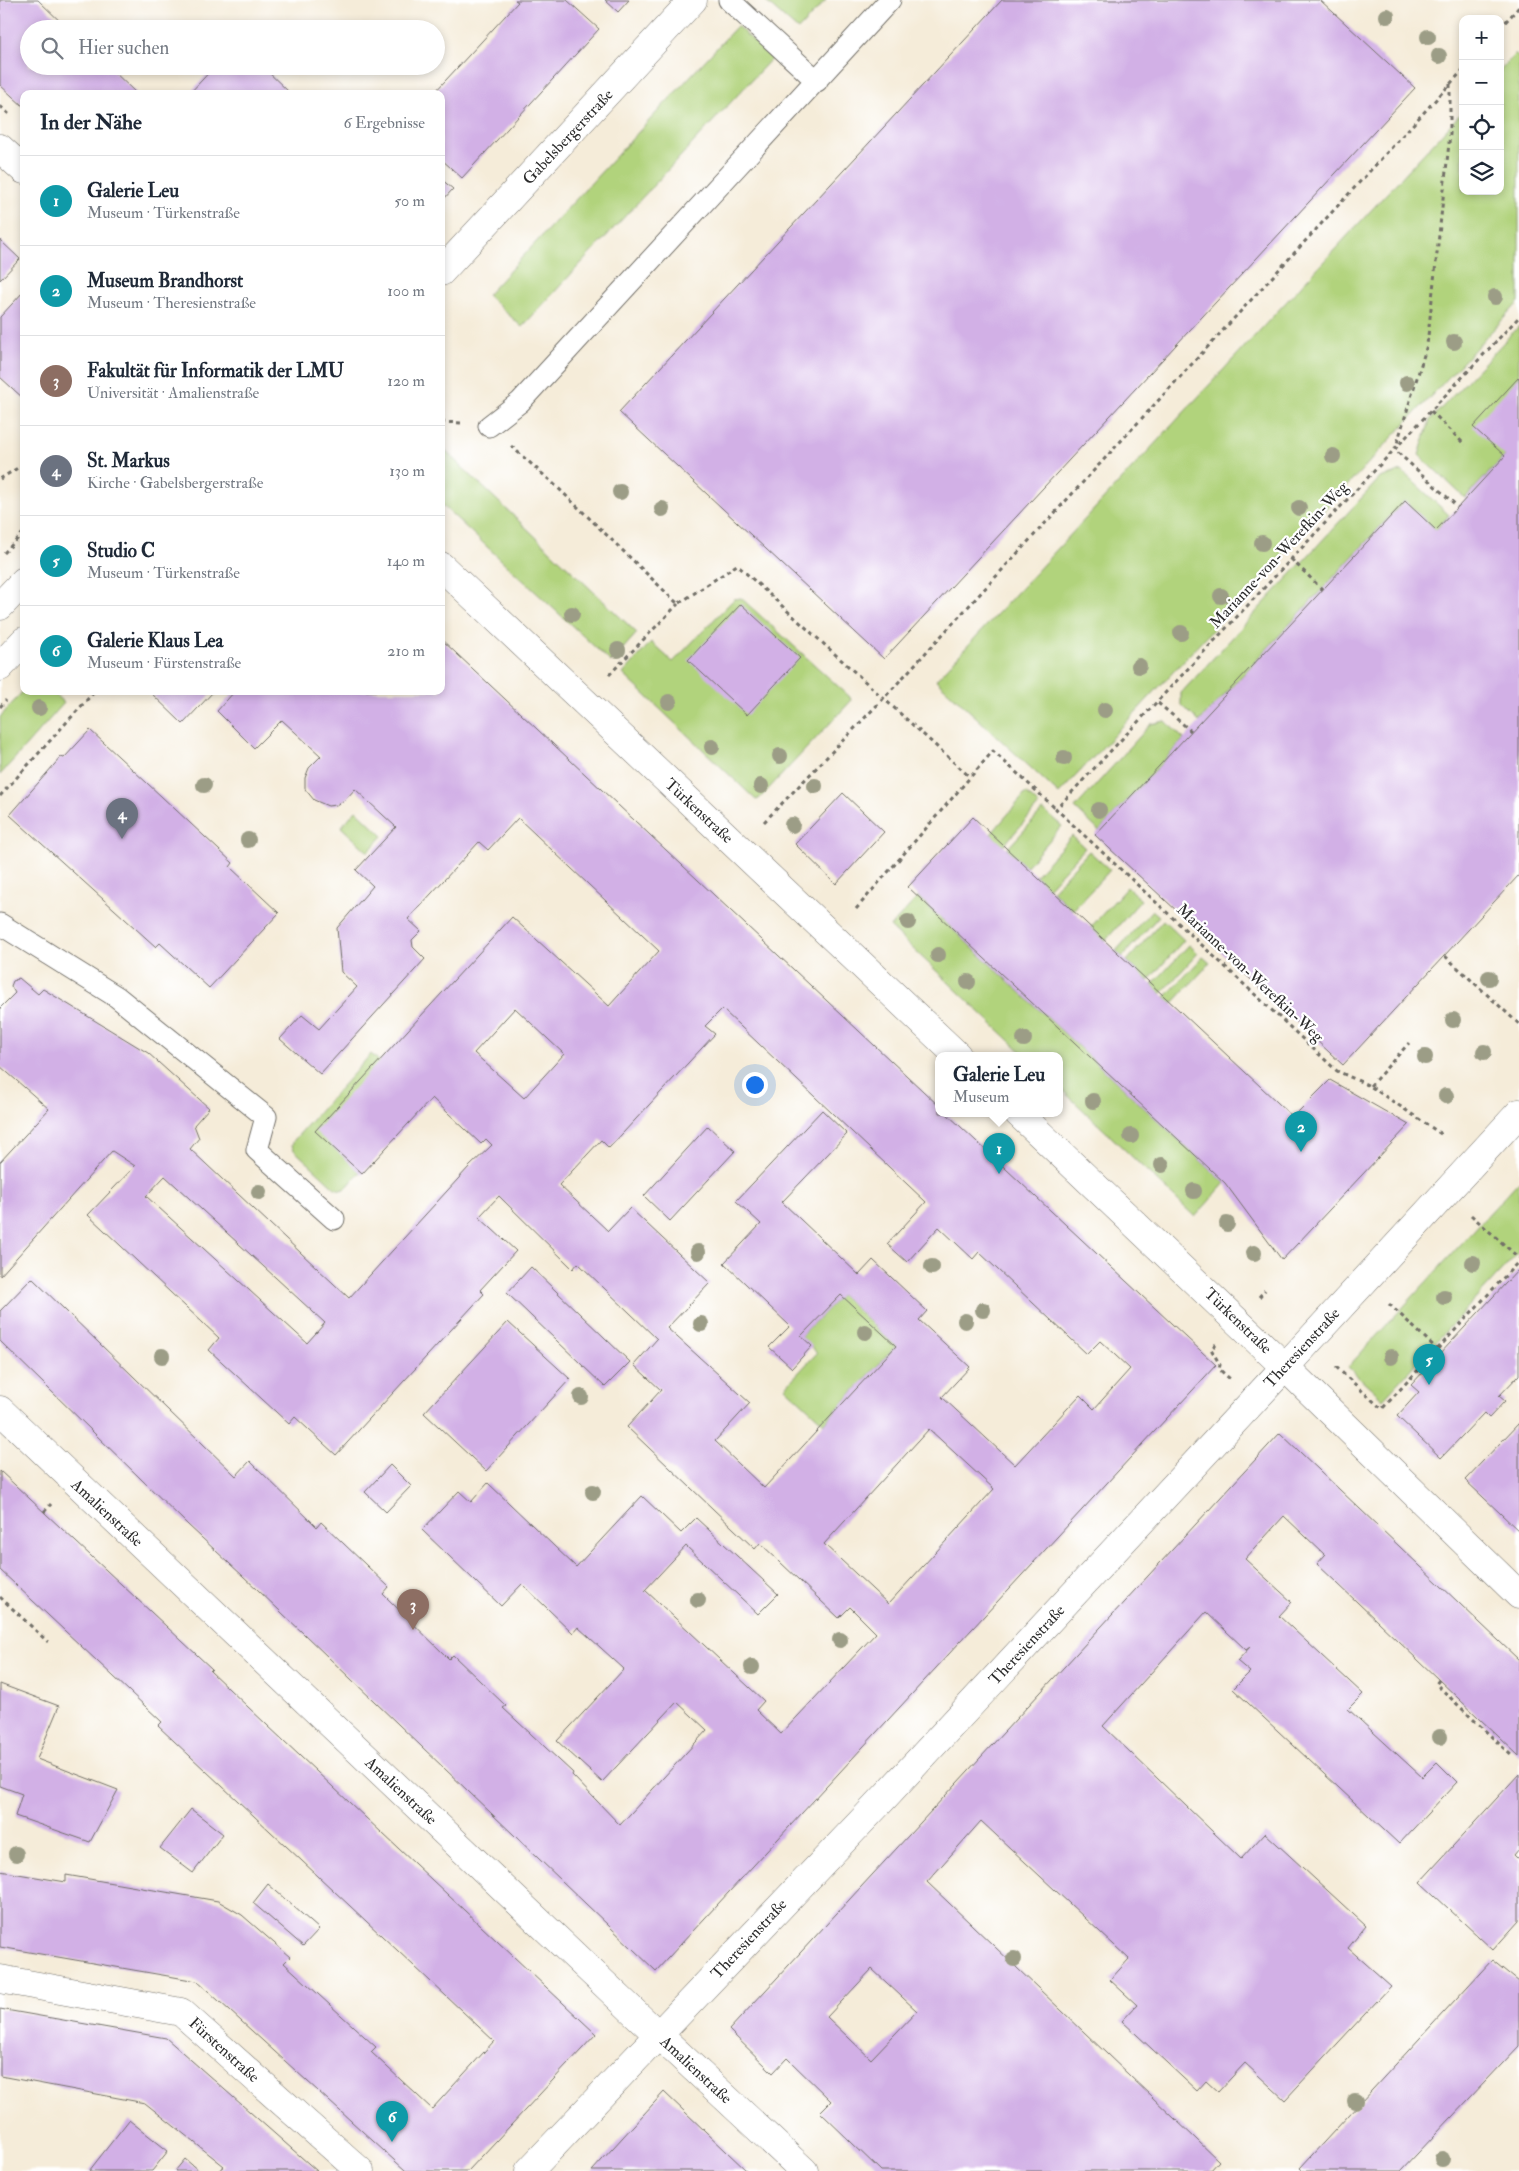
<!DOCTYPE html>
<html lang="de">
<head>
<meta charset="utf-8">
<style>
  body { margin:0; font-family:"IM FELL Double Pica",serif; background:#f6f6f7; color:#1f2937 }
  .controls { position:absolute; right:15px; top:15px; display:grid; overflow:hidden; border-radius:10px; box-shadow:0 2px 8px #0003 }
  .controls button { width:45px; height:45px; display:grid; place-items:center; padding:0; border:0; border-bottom:1px solid #e0e1e3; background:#fff; color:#1f2937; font:25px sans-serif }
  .you { position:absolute; left:754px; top:1084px; width:18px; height:18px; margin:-12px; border:4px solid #fff; border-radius:50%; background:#1a73e8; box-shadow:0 0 0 8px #1a73e833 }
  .badge { display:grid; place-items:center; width:32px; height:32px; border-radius:50%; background:#c8321e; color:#fff; font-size:16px; font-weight:700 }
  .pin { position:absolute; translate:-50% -41px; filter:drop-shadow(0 1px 2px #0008) }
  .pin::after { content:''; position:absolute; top:26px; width:18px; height:15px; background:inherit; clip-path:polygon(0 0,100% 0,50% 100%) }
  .popup { position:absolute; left:935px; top:1052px; width:128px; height:65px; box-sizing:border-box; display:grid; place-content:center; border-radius:10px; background:#fff; filter:drop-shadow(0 1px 4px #0005); font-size:16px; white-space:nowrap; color:#747a83 }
  .popup b { font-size:19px; color:#1f2937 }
  .popup::after { content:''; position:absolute; left:50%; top:100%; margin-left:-10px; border:10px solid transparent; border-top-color:#fff }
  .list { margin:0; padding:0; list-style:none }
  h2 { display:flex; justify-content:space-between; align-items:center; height:65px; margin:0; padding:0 20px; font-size:21px }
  h2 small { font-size:16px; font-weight:400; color:#747a83 }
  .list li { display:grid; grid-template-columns:32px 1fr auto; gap:15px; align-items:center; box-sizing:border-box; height:90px; padding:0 20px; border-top:1px solid #e0e1e3 }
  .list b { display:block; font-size:19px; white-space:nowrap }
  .list p { margin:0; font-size:16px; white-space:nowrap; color:#747a83 }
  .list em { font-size:16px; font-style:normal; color:#747a83 }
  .icon { flex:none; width:28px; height:28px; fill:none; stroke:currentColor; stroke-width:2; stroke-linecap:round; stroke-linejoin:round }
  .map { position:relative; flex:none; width:1519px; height:2171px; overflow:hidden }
  .search { position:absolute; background:#fff; box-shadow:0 2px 8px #0003; left:20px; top:20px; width:425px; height:55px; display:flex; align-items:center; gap:12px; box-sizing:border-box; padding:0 18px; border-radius:28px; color:#747a83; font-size:19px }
  .panel { position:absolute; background:#fff; box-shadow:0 2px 8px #0003; left:20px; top:90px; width:425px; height:605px; border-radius:10px }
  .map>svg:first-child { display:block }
  .green { fill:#b1d37c; stroke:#6e7f54 }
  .building { fill:#d2b0e6; fill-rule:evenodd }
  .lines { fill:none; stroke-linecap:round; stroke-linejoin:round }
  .service-casing { stroke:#726f68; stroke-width:23 }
  .minor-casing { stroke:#726f68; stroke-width:29 }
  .secondary-casing { stroke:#726f68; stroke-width:29 }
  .path { stroke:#726f68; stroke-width:3; stroke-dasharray:4 4; stroke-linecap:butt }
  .service { stroke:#fff; stroke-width:21 }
  .minor { stroke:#fff; stroke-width:28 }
  .secondary { stroke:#fff; stroke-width:28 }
  .tree { fill:#9c9d86 }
  .labels { text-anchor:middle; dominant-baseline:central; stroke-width:4.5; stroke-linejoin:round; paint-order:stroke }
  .street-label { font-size:16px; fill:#2b2b2b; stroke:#fff }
</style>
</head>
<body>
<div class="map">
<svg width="1519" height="2171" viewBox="0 0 1519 2171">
  <rect width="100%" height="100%" fill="#fff"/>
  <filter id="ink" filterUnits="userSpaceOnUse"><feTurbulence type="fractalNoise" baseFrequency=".02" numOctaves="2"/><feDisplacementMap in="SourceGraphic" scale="10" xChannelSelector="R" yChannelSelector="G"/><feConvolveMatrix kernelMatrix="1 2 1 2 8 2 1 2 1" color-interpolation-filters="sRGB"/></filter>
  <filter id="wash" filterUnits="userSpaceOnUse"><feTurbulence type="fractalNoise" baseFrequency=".0096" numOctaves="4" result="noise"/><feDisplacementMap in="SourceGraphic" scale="20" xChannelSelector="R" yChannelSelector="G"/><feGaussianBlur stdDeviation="1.12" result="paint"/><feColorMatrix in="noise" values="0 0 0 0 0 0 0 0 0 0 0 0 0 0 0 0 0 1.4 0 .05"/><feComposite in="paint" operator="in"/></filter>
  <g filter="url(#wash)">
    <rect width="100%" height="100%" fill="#f5ecd9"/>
    <!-- green -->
    <path class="green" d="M764,0H826L798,30Z
      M737,26L772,58L522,327L487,295Z
      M1515,54L1519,58V302L1059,794L936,680L1463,111V191H1500V71Z
      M1519,326V377L1505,456L1465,498L1419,455L1430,420Z
      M441,447L637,633L611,662L441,504Z
      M1402,471L1449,515L1436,530L1404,501L1199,722L1181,704V693L1380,478Z
      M741,598L850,697L851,701L759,799L756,800L623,674L651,642L673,662L734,599Z
      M24,690L51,691L64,703L0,775V717Z
      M1165,721L1184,739L1099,831L1075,808L1151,724Z
      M1026,793L1039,805L1003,846L991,834Z
      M356,810L383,836L368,852L341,827Z
      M1043,810L1062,826L1026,867L1007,849Z
      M1072,836L1085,848L1048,888L1035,876Z
      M1089,851L1110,870L1073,910L1052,891Z
      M1127,887L1141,900L1105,941L1090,928Z
      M918,897L1225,1183L1195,1217L1059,1087V1055H1025L890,927Z
      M1152,910L1159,916L1122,957L1116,951Z
      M1163,920L1184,940L1148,981L1127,961Z
      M1189,945L1198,953L1161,994L1152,985Z
      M1203,957L1210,963L1172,1004L1165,997Z
      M371,1054L379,1061L360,1172L346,1188L341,1190L335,1188L294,1150L292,1145L294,1140Z
      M1519,1181V1252L1383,1399L1348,1367Z
      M841,1295L896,1346L824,1423L785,1387L817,1353L801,1336Z"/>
    <g id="blocks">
      <!-- building -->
      <path class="building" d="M0,0H38L68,29H29V66H108L137,94H24V107L0,85Z
        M515,0H567L599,29L462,178L441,159V94H433L518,2Z
        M605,0H629L618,12Z
        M1002,0H1320L1415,88L884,659L619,412Z
        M215,66H262L291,94H189Z
        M441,179L453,189L441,202Z
        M0,240L20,259L0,280Z
        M24,291V399L0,377V317Z
        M1519,377V875L1343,1065L1095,835L1405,501L1436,530L1458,507L1505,456L1473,427Z
        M741,604L800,658L747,715L688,660Z
        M441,639L939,1106V1113H946L1216,1365L656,1971L257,1589L188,1525L0,1341V1311L32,1278L236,1476L250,1461L317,1527L321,1522L389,1587L383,1594L449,1659L453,1655L506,1706L503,1708L573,1773L572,1775L620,1825L707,1730L677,1702L602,1782L557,1741L624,1669L578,1627L573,1633L522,1584L501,1606L422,1530L459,1491L471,1502L488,1483L576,1567L642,1496L681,1533L696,1518L778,1594L758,1614L686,1546L645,1590L764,1701L756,1710L781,1734L876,1633L850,1607L839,1618L760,1543L755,1549L627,1427L661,1390L634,1365L657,1339L578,1263L573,1269L499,1196L479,1217L516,1251L480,1290L484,1294L336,1455L295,1417L289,1424L209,1350L219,1338L88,1215L135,1166L112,1151L0,1276V1162L49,1109L0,1066V1008L15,993L11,986L13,981L19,978L38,994L43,989L148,1053L209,1108L194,1125L199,1138L190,1149L349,1298L469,1167L492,1145L486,1139L481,1144L432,1098L362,1174L315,1131L512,917L609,1006L659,951L518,818L488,850L479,842L408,919L421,931L412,940L413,947L425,959L320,1074L280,1039L302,1015L319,1029L357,987L341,972L337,928L373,886L356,870L396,827L355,789L346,799L336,805L328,806L314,800L305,789V778L309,768L321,756L282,720L254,748L217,711L235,691H441ZM515,1008L564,1054L524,1098L474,1053ZM722,1009L926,1202L887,1244L907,1262L939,1227L973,1259L979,1252L1087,1354L1100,1341L1130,1369L1094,1409L1080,1395L1015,1465L942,1397L970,1367L919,1320L927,1311L873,1260L859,1275L782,1202L847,1134L822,1110L736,1201L761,1224L724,1263L790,1326L769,1347L792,1368L812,1346L801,1336L841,1295L896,1346L764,1488L715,1441L750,1403L667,1328L710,1283L630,1208L608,1231L559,1185L601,1140L609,1148L715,1034L705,1026ZM165,1176L325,1323L307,1343L146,1196ZM929,1429L994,1489L888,1604L824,1544Z
        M149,691H214L183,724Z
        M90,730L233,863L230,867L279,913L209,988L160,943L156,947L10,815L61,757L64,758Z
        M843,793L884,832L836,884L795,844Z
        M973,817L1293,1117L1330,1080L1409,1125L1282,1260L1225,1183L908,887Z
        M708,1126L735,1151L670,1221L644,1196Z
        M531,1267L630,1362L605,1387L507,1293Z
        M1519,1269V1375L1499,1396L1505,1401L1489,1418L1484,1413L1441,1458L1397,1416L1419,1392L1411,1385Z
        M508,1322L570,1379L486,1471L424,1413Z
        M1519,1423V1531L1465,1480Z
        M1280,1433L1519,1660V1756L1317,1564L1325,1555L1284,1516L1245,1559L1292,1602L1279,1616L1363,1694L1348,1709L1422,1777L1437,1762L1457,1782L1399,1844L1233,1689L1250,1672L1237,1661L1250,1647L1246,1650L1206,1612L1103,1726L1241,1859L1265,1833L1366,1926L1348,1948L1391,1986L1285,2100L1245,2063L1218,2092L1206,2081L1197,2091L1122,2021L1137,2005L1110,1980L1129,1959L981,1821L927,1882L1219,2161L1210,2171H881L820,2112L831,2101L787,2058L773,2073L729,2030ZM872,1969L917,2011L871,2059L827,2017Z
        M390,1465L411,1486L386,1512L365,1492Z
        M0,1471L212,1669L210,1671L267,1725L596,2034L468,2171H406L197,1981L0,1947V1871L66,1882V1875L218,1901L242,1915L290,1957L284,1963L376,2047L371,2052L432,2109L494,2041L158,1726L162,1722L0,1570Z
        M0,1684L59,1706L37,1759L118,1790L90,1842L15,1816L22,1794L0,1786Z
        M1519,1774V1849L1514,1855L1519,1860V1921L1493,1950L1420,1882Z
        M191,1809L223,1834L193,1873L160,1848Z
        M268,1884L319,1929L303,1946L253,1903Z
        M1492,1960L1519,1982V2046L1401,2171H1303L1300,2168Z
        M0,2009L166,2038L317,2171H218L224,2166L145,2103L0,2076Z
        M664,2092L747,2171H592Z
        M129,2120L168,2151L152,2171H89Z
        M185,2159L199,2171H175Z"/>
    </g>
  </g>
  <g filter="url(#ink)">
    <use href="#blocks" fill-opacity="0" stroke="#726f68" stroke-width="1"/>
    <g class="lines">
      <!-- service casing -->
      <g class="service-casing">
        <path id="service" d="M729,0L817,81
          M489,426L520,402L890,0
          M0,924L117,997L266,1117L257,1150L334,1219"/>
      </g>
      <!-- minor casing -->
      <g class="minor-casing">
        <path id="minor" d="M0,148L24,170
          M0,1410L636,2014L804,2171
          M0,1979L181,2012L360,2171
          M529,2171L880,1802L1285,1367L1519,1595"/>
      </g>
      <!-- secondary casing -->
      <g class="secondary-casing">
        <path id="secondary" d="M441,272L693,0
          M441,566L957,1055
          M0,606L24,581
          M0,667L24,641
          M1018,1113L1285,1367L1519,1113"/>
      </g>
      <!-- path -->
      <path class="path" d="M1500,28L1519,7
        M1450,84V134L1427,345L1395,450L1458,507
        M0,106L11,116
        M1431,411L1465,445
        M441,422L461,423
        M511,446L555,485L678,604L737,565L970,777
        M0,479L24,464
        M4,553L24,532
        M1291,559L1323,590
        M609,675L678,604
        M1158,703L1191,731
        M0,707L6,700
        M0,796L95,691
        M764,822L884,698L1463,70
        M856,909L993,751L1056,809
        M1445,956L1519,1024
        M1370,1086L1409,1043
        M1441,1134L1370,1086L1337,1071L1056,809L1519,317
        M1471,1215L1519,1258
        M1259,1297L1265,1290
        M1389,1304L1437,1349
        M1216,1344L1211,1349L1220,1365L1219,1369L1230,1379
        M1336,1367L1382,1409L1519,1261
        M44,1512L51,1504
        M0,1597L48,1642
        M1439,1680L1436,1684L1513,1757"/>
      <!-- service -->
      <use href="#service" class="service"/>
      <!-- minor -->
      <use href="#minor" class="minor"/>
      <!-- secondary -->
      <use href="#secondary" class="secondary"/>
    </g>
    <!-- trees -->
    <g class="tree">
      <circle cx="1387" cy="16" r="8"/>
      <circle cx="1428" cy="37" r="8"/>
      <circle cx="1439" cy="56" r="8"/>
      <circle cx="1495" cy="297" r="8"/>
      <circle cx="1454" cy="342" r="8"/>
      <circle cx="1407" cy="383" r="8"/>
      <circle cx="1333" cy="456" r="8"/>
      <circle cx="620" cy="492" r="8"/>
      <circle cx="1299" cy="508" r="8"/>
      <circle cx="662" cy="509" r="8"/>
      <circle cx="1262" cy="543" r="8"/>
      <circle cx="1221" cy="596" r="8"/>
      <circle cx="572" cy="614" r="8"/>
      <circle cx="1181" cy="633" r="8"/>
      <circle cx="618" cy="650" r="8"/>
      <circle cx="1139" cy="666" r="8"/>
      <circle cx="669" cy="702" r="8"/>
      <circle cx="39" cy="708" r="8"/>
      <circle cx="1105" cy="710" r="8"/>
      <circle cx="712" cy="747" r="8"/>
      <circle cx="780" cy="756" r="8"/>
      <circle cx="1064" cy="758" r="8"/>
      <circle cx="204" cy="785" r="8"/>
      <circle cx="761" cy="786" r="8"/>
      <circle cx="815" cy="786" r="8"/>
      <circle cx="1099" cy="810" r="8"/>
      <circle cx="792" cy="825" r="8"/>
      <circle cx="248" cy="840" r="8"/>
      <circle cx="908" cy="922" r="8"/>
      <circle cx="938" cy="955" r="8"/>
      <circle cx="1489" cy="978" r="8"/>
      <circle cx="968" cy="982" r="8"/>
      <circle cx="1453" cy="1020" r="8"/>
      <circle cx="1024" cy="1039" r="8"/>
      <circle cx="1484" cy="1052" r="8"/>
      <circle cx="1425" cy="1057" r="8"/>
      <circle cx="1446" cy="1096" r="8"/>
      <circle cx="1093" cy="1101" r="8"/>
      <circle cx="1131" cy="1136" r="8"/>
      <circle cx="1162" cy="1165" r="8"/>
      <circle cx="1194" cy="1191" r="8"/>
      <circle cx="259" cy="1192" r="8"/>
      <circle cx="1227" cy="1224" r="8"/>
      <circle cx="698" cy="1252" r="8"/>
      <circle cx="1254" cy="1253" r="8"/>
      <circle cx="1473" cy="1263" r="8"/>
      <circle cx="932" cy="1267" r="8"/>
      <circle cx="1444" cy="1297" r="8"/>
      <circle cx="983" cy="1310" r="8"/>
      <circle cx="965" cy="1321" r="8"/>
      <circle cx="701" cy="1324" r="8"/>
      <circle cx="865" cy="1332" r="8"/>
      <circle cx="162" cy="1356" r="8"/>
      <circle cx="1391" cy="1357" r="8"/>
      <circle cx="581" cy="1397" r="8"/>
      <circle cx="593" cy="1492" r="8"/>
      <circle cx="698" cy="1600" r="8"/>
      <circle cx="840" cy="1640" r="8"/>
      <circle cx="752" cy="1667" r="8"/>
      <circle cx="1440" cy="1737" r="8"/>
      <circle cx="16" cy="1854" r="8"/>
      <circle cx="1014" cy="1959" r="8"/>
      <circle cx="1355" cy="2101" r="8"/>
      <circle cx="1442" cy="2159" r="8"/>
    </g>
  </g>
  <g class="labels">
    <!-- street labels -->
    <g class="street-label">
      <text transform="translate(568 137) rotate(-47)">Gabelsbergerstraße</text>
      <text transform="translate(1279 555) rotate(-47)">Marianne-von-Werefkin-Weg</text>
      <text transform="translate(699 811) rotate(43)">Türkenstraße</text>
      <text transform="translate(1250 973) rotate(43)">Marianne-von-Werefkin-Weg</text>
      <text transform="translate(1238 1321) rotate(44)">Türkenstraße</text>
      <text transform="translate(1302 1348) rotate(-47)">Theresienstraße</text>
      <text transform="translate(107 1513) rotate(43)">Amalienstraße</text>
      <text transform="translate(1027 1645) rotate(-47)">Theresienstraße</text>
      <text transform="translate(401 1791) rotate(43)">Amalienstraße</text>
      <text transform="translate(749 1939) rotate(-47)">Theresienstraße</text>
      <text transform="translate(224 2050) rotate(42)">Fürstenstraße</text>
      <text transform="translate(696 2070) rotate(43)">Amalienstraße</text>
    </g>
  </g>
</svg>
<div class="controls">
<button>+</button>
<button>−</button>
<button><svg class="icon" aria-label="locate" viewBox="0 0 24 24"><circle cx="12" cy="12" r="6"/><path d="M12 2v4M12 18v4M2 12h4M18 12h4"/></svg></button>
<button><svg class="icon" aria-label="layers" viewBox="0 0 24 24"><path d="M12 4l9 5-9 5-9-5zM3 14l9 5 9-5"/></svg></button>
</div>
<div class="you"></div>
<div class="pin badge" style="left:999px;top:1174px;background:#0f9aa8">1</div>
<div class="popup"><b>Galerie Leu</b>Museum</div>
<div class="pin badge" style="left:1301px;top:1152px;background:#0f9aa8">2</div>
<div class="pin badge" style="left:413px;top:1630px;background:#8d6e63">3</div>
<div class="pin badge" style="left:122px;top:839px;background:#6b7280">4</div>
<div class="pin badge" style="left:1429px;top:1385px;background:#0f9aa8">5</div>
<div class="pin badge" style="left:392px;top:2142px;background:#0f9aa8">6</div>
<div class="search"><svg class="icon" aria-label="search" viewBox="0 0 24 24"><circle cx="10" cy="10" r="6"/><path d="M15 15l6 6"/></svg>Hier suchen</div>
<section class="panel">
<h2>In der Nähe<small>6 Ergebnisse</small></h2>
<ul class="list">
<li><span class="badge" style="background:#0f9aa8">1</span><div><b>Galerie Leu</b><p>Museum · Türkenstraße</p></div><em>50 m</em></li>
<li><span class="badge" style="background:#0f9aa8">2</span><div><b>Museum Brandhorst</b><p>Museum · Theresienstraße</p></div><em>100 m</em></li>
<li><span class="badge" style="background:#8d6e63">3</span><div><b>Fakultät für Informatik der LMU</b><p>Universität · Amalienstraße</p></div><em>120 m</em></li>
<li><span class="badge" style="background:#6b7280">4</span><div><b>St. Markus</b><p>Kirche · Gabelsbergerstraße</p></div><em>130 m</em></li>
<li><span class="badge" style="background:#0f9aa8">5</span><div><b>Studio C</b><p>Museum · Türkenstraße</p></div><em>140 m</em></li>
<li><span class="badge" style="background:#0f9aa8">6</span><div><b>Galerie Klaus Lea</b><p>Museum · Fürstenstraße</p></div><em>210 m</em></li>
</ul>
</section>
</div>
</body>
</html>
